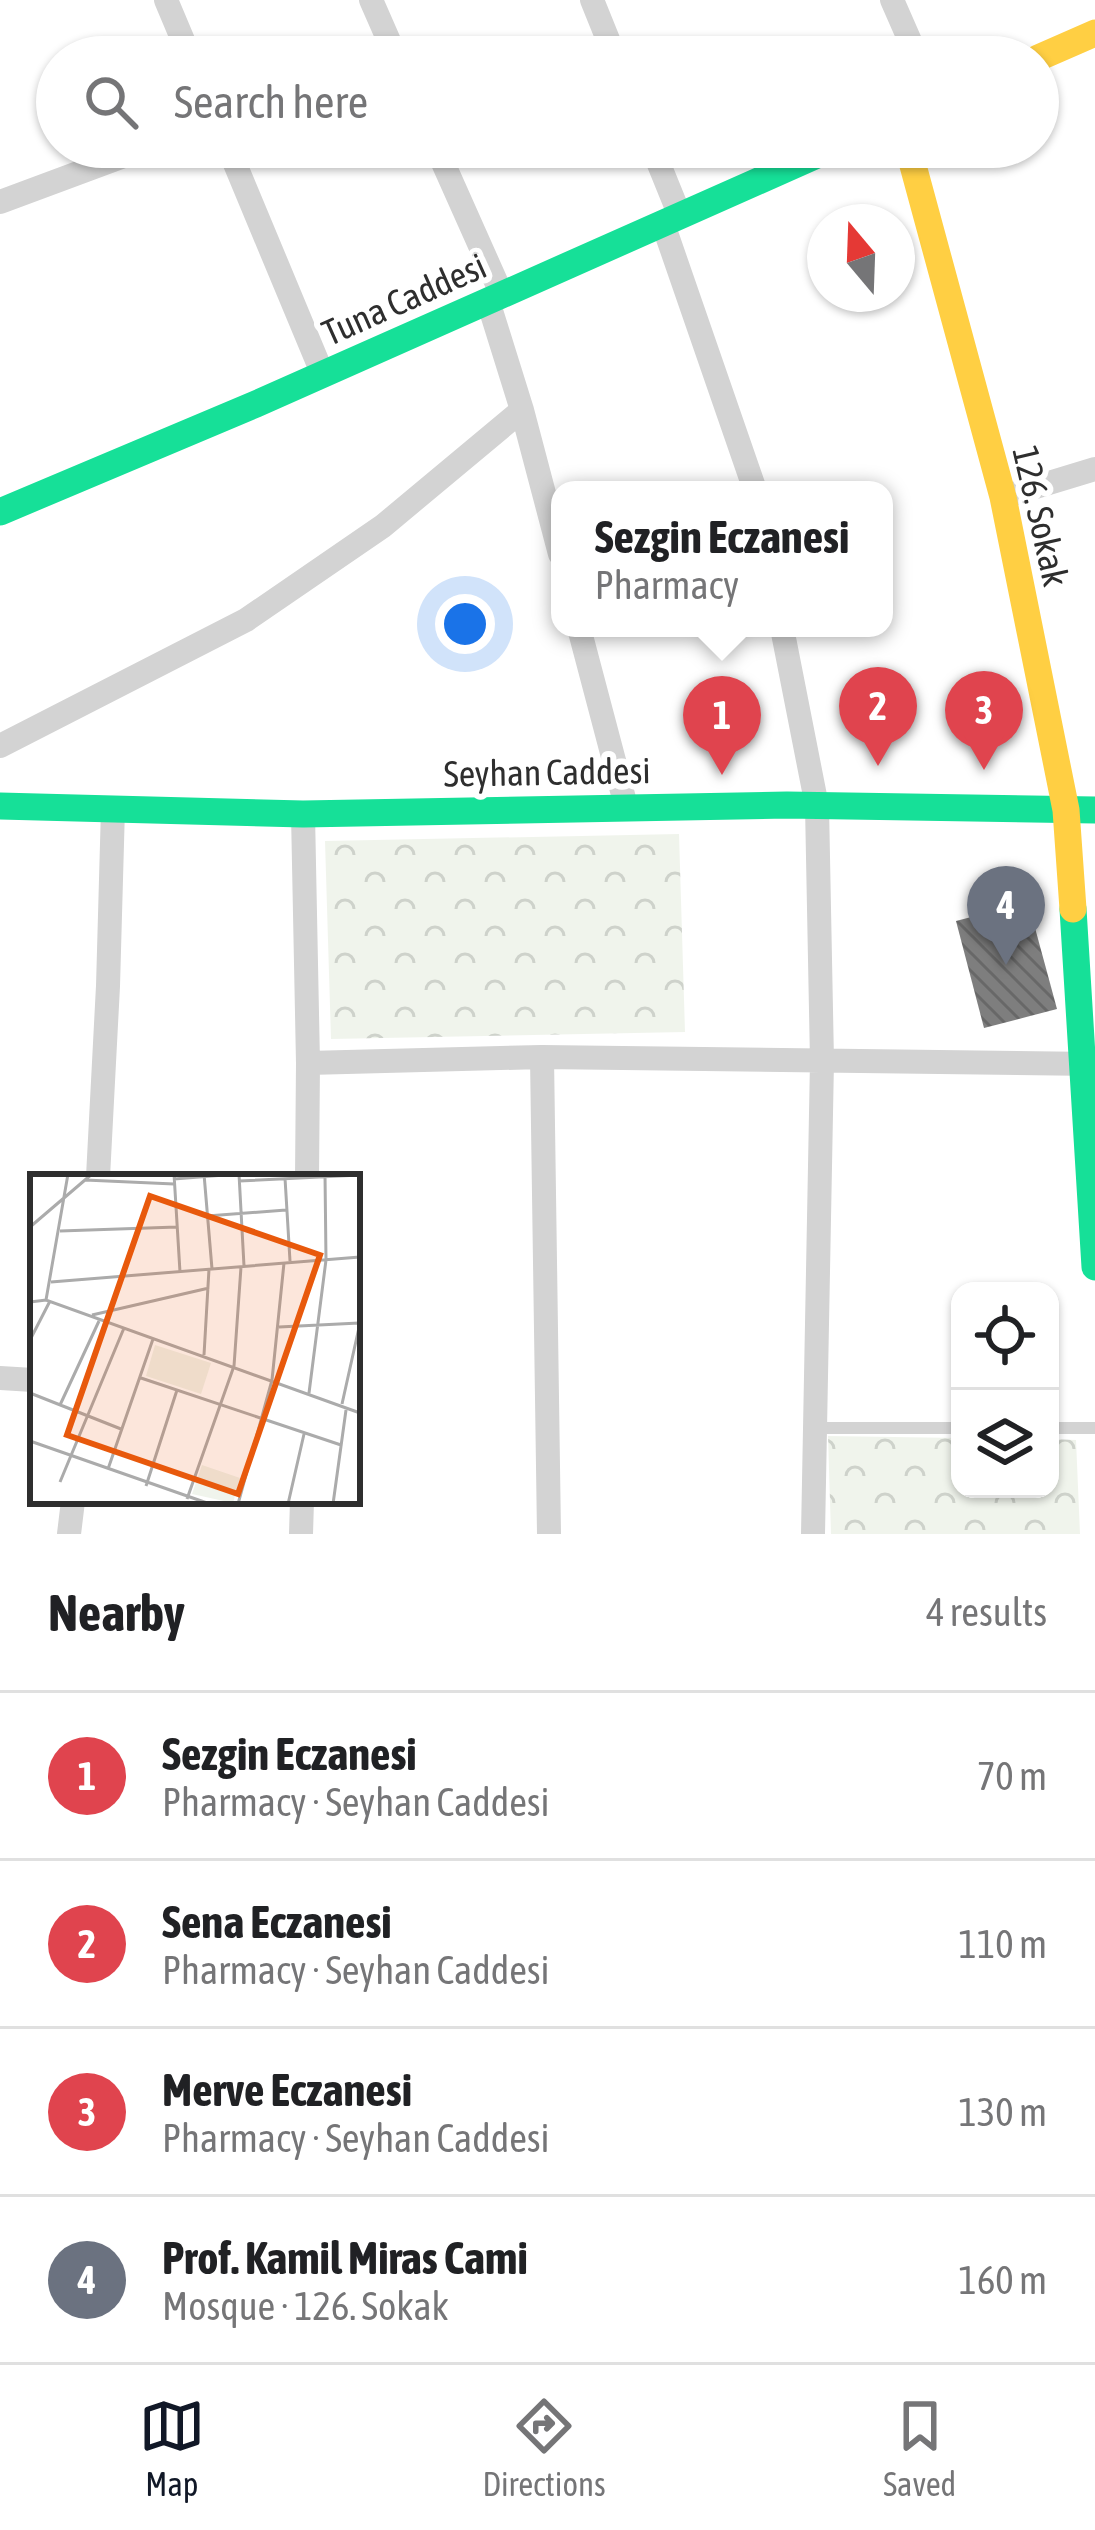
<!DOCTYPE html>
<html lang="en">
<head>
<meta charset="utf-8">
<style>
  body { margin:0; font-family:"Asap Condensed",sans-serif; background:#f2f2f2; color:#202124 }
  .controls { position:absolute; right:36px; bottom:36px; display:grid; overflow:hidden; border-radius:24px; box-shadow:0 3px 9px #0004 }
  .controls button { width:108px; height:108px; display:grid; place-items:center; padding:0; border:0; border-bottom:3px solid #e0e0e0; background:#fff; color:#202124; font:60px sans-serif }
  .compass { position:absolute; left:807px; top:204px; width:108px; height:108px; border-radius:50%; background:#fff; box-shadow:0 3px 9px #0004; rotate:341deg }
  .you { position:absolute; left:465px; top:624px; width:42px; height:42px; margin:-30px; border:9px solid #fff; border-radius:50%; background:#1a73e8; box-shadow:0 0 0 18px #1a73e833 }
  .badge { display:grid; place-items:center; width:78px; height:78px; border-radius:50%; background:#111827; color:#fff; font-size:39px; font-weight:700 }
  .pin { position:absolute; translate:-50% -99px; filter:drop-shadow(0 3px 6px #0008) }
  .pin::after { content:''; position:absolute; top:63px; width:42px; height:36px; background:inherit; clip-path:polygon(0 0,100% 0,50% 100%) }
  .popup { position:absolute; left:551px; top:481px; width:342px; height:156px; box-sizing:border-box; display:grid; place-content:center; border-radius:24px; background:#fff; filter:drop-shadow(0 3px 9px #0005); font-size:39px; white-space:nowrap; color:#757577 }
  .popup b { font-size:45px; color:#202124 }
  .popup::after { content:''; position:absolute; left:50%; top:100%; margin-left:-24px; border:24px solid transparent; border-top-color:#fff }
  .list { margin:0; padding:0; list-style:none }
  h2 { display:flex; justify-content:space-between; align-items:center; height:156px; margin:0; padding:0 48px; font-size:51px }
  h2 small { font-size:39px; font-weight:400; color:#757577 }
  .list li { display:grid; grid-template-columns:78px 1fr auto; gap:36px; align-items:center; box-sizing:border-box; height:168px; padding:0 48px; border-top:3px solid #e0e0e0 }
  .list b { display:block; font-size:45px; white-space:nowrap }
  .list p { margin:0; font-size:39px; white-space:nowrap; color:#757577 }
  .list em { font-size:39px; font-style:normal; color:#757577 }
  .icon { flex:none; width:66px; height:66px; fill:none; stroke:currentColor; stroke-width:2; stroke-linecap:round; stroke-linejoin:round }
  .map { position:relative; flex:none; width:1095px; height:1534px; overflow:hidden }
  .search { position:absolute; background:#fff; box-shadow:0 3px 9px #0004; left:36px; right:36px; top:36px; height:132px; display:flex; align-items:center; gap:30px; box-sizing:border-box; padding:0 42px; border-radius:66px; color:#757577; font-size:45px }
  .sheet { height:828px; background:#fff }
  nav { display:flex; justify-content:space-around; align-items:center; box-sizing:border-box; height:168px; border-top:3px solid #e0e0e0; background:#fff; font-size:33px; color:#757577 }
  nav a { display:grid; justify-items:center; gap:6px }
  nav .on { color:#111827 }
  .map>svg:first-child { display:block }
  .forest { fill:url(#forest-crowns) }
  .building { fill:url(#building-back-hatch) }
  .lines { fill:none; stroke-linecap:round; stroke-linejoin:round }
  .lane { stroke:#d3d3d3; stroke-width:12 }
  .street { stroke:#d3d3d3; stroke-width:24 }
  .fast { stroke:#16e098; stroke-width:27 }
  .slow { stroke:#ffcf43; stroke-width:27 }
  .labels { text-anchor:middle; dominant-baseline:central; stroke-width:12; stroke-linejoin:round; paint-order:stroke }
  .street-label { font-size:36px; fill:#2e2e2e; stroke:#fff }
  .inset-road { fill:none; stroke:#ababab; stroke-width:3 }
  .view { fill:#e8590c; fill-opacity:0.15; stroke:#e8590c; stroke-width:6 }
  .inset-edge { fill:none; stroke:#2e2e2e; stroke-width:6 }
</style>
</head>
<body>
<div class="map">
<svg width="1095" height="1534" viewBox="0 0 1095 1534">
  <defs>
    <pattern id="forest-crowns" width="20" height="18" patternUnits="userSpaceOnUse" patternTransform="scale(3)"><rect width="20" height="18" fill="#f0f4ec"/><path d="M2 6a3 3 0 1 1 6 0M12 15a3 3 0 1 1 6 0" fill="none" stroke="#ced2cb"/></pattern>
    <pattern id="building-back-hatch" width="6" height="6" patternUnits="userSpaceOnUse" patternTransform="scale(3)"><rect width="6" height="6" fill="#7e7e7e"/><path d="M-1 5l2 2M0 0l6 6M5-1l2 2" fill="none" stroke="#686868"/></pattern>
  </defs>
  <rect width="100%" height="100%" fill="#fff"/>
  <!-- forest -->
  <path class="forest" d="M679,834L685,1032L331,1039L325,841Z
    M828,1436L960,1438V1489H1050V1439L1076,1440L1080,1534H831Z"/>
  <!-- building -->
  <path class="building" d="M1028,902L1057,1009L984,1028L956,921Z"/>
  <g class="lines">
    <!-- lane -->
    <path class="lane" d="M816,1428H960
      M1050,1428H1095"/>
    <!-- street -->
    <path class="street" d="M166,0L190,57
      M371,0L396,57
      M592,0L615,57
      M892,0L917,57
      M228,147L323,375
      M436,147L502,295
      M652,147L680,216
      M0,202L148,147
      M663,224L755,490
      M488,301L522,410L560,554
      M1003,497L1095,469
      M579,628L626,806
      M782,628L817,806L822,1061L813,1534
      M0,746L246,620L383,526L522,410
      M303,814L308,1063L307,1177
      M542,1057L549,1534
      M308,1063L542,1057L1095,1064
      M98,1177L108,986L113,808
      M0,1378L33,1380
      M69,1534L73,1501
      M301,1534L302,1501"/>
    <!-- fast -->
    <path class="fast" d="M0,512L256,404L835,147
      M0,806L303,814L787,805L1095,810
      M1073,909L1095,1267"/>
    <!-- slow -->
    <path class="slow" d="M1038,58L1095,33
      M908,147L1003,497L1066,810L1073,909"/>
  </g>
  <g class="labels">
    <!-- street labels -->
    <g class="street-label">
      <text transform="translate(404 299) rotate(-24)">Tuna Caddesi</text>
      <text transform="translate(1041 516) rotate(77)">126. Sokak</text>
      <text transform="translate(547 772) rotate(-1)">Seyhan Caddesi</text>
    </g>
  </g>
  <!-- overview -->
  <g transform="translate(30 1174)">
    <rect width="330" height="330" fill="#fff"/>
    <path d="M125,171L181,189L171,220L116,202ZM172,291L210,304L203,329L162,320Z" fill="#f0f4ec"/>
    <path class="inset-road" d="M144,0L150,98M174,0L182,95M209,0L214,92M255,4L260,87M144,5L207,0M55,6L144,10M209,7L330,1M177,42L256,36M0,53L62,0M30,57L147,53M21,108L330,83M16,126L38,0M0,128L16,126L330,239M62,141L179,114M249,153L329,149M0,166L20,127M174,181L179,95M111,204L311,271M0,219L91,255M279,219L296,86L295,0M312,230L330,149M30,231L69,147M0,267L180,330M78,295L123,165M30,308L94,154M116,312L147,216M157,325L204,192L211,93M208,330L242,206L254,89M258,330L274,260M303,330L316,236"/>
    <path class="view" d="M120,22L290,81L208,320L37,261Z"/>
    <rect width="330" height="330" class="inset-edge"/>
  </g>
</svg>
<div class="controls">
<button><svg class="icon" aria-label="locate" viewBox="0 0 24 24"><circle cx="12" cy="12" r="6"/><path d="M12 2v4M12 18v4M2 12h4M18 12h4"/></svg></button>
<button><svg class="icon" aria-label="layers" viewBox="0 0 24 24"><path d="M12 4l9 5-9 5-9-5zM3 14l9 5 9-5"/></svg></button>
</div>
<svg class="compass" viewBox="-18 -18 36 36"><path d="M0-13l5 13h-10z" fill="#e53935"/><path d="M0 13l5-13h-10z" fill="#757577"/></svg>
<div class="you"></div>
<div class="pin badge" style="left:722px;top:775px;background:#e0444e">1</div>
<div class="popup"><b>Sezgin Eczanesi</b>Pharmacy</div>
<div class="pin badge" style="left:878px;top:766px;background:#e0444e">2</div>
<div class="pin badge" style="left:984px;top:770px;background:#e0444e">3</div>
<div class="pin badge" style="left:1006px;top:965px;background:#6b7280">4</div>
<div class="search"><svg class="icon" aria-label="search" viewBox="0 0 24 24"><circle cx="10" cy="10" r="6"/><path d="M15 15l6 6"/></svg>Search here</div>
</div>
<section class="sheet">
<h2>Nearby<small>4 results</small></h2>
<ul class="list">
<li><span class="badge" style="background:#e0444e">1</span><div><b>Sezgin Eczanesi</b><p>Pharmacy · Seyhan Caddesi</p></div><em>70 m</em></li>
<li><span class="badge" style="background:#e0444e">2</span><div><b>Sena Eczanesi</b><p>Pharmacy · Seyhan Caddesi</p></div><em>110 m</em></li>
<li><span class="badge" style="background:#e0444e">3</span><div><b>Merve Eczanesi</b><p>Pharmacy · Seyhan Caddesi</p></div><em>130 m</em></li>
<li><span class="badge" style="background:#6b7280">4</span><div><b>Prof. Kamil Miras Cami</b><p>Mosque · 126. Sokak</p></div><em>160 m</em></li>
</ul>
</section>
<nav>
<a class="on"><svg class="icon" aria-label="map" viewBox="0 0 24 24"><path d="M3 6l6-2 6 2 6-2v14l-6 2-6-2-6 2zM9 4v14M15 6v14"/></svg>Map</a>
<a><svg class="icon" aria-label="directions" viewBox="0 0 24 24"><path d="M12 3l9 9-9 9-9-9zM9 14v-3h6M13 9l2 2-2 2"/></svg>Directions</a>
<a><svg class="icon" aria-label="saved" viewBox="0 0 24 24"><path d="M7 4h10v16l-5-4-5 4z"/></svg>Saved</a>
</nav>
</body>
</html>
